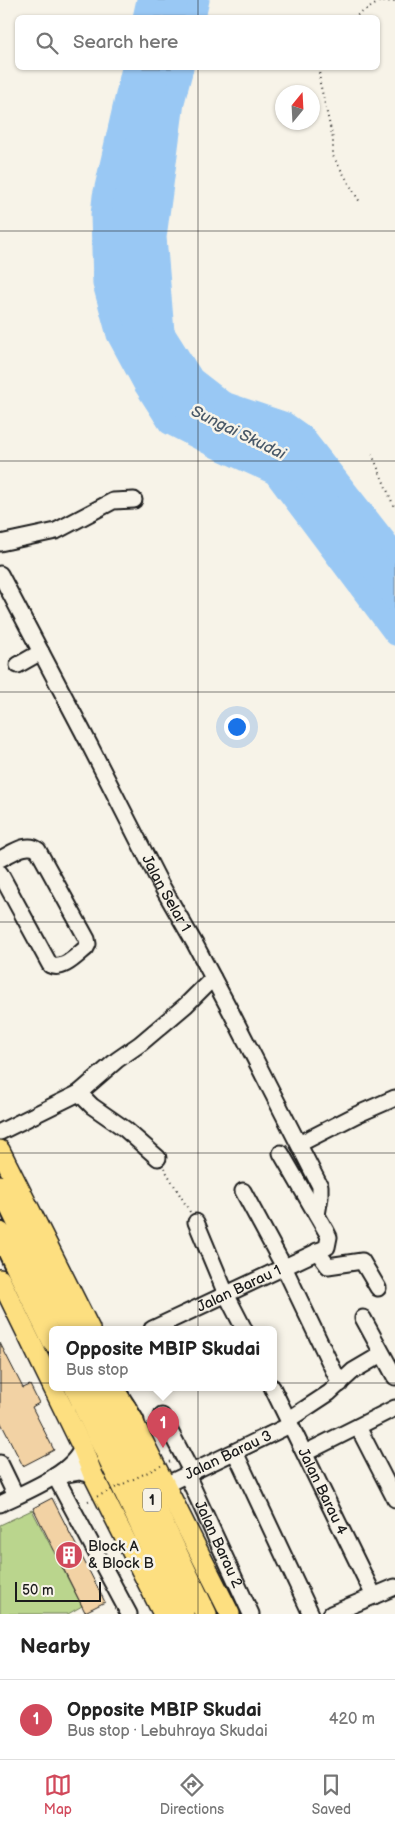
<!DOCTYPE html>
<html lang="en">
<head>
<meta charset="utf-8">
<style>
  body { margin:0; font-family:"Balsamiq Sans",sans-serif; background:#f2f2f2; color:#222 }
  .compass { position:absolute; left:275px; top:85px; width:45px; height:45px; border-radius:50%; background:#fff; box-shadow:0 1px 4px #0004; rotate:18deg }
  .scale { position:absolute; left:15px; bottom:12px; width:86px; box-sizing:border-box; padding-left:5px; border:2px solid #1c1c1c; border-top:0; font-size:14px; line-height:18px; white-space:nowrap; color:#1c1c1c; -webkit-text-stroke:4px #f7f3e8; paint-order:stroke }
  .you { position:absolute; left:236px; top:726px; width:18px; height:18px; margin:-12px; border:4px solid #fff; border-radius:50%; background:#1a73e8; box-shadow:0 0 0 8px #1a73e833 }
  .badge { display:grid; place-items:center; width:32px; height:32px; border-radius:50%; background:#d1495b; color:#fff; font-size:16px; font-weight:700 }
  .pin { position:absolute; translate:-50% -41px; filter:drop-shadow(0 1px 2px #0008) }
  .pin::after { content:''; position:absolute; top:26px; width:18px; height:15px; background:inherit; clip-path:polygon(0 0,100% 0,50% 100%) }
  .popup { position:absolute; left:49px; top:1326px; width:228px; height:65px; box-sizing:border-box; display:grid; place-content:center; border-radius:8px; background:#fff; filter:drop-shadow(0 1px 4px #0005); font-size:16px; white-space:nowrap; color:#767676 }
  .popup b { font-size:19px; color:#222 }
  .popup::after { content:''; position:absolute; left:50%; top:100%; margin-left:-10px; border:10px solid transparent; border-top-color:#fff }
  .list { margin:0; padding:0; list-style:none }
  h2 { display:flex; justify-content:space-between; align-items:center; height:65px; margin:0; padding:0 20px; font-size:21px }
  h2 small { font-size:16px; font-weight:400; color:#767676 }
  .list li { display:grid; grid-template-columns:32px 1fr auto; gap:15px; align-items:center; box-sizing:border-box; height:80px; padding:0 20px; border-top:1px solid #e0e0e0 }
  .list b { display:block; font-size:19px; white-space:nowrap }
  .list p { margin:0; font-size:16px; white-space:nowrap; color:#767676 }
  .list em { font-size:16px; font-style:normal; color:#767676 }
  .icon { flex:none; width:28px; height:28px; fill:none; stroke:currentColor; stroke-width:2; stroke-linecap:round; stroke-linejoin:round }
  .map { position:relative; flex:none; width:395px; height:1614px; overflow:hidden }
  .search { position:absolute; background:#fff; box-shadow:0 1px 4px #0004; left:15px; right:15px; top:15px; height:55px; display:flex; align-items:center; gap:12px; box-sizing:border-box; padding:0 18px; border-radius:8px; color:#767676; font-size:19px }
  .sheet { height:145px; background:#fff }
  nav { display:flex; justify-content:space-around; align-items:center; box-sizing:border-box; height:70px; border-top:1px solid #e0e0e0; background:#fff; font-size:14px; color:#767676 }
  nav a { display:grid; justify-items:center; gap:2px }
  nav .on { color:#d1495b }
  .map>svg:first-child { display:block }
  .green { fill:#bad58d; stroke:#6b7854 }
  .water { fill:#99c8f4; stroke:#67839e }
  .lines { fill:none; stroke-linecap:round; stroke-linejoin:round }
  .river { stroke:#99c8f4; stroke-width:21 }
  .building { fill:#f2d2a4; stroke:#1c1c1c }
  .minor-casing { stroke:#1c1c1c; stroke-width:19 }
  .major-casing { stroke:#1c1c1c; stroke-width:22 }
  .highway-casing { stroke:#1c1c1c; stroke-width:25 }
  .path { stroke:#1c1c1c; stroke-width:2; stroke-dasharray:1 4; stroke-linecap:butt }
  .minor { stroke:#f7f3e8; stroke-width:15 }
  .major { stroke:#fddf80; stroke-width:19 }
  .highway { stroke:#fddf80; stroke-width:21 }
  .path-bridge { stroke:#1c1c1c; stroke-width:2; stroke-dasharray:1 4; stroke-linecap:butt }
  .grid { fill:none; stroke:#1c1c1c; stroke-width:1; stroke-opacity:0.55 }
  .labels { text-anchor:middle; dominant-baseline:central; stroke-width:5; stroke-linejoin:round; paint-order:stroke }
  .shield { fill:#f7f3e8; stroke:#5e5c59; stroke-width:1 }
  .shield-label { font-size:14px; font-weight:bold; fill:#1c1c1c }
  .street-label { font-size:15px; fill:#1c1c1c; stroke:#f7f3e8 }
  .poi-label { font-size:15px; fill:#1c1c1c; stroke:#f7f3e8; text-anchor:start }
  .water-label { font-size:16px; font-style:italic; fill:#485868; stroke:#f7f3e8 }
</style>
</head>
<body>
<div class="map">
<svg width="395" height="1614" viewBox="0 0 395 1614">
  <rect width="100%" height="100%" fill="#f7f3e8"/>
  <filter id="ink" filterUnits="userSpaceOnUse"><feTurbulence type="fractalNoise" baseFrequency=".02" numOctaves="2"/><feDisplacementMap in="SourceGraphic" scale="10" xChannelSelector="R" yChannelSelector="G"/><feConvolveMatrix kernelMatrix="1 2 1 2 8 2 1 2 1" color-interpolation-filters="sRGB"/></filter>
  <g filter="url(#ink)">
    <!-- green -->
    <path class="green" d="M32,1510L82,1606L68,1614H0V1525Z"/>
    <!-- water -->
    <path class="water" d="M147,0H199L195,17H143Z
      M132,68H183L174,102L156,237L164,332L193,378L224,402L286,423L303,435L395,552V635L274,474L216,448L169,424L144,385L117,335L103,284L101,215L103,196Z"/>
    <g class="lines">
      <!-- river -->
      <path class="river" d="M143,18L147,0
        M195,18L199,0
        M132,68L103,196L101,215L103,284L117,335L144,385L169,424L216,448L274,474L395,635
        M183,68L174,102L156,237L164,332L193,378L224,402L286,423L303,435L395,552"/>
    </g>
    <!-- building -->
    <path class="building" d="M0,1343L23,1388L30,1385L39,1403L32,1407L54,1450L23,1466L0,1421Z
      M52,1498L105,1602L85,1612L33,1508Z"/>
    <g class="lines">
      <!-- minor casing -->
      <g class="minor-casing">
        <g id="minor">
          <path d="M0,543L56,531L113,501L134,500"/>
          <path id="s1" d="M0,574L83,732L160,883L195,944L231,1012L320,1186V1197L317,1215"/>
          <path d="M18,665L41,652"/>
          <path d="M0,859C11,854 27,841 38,850L87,939L88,944L86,948C76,956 63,971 50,965L0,873"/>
          <path d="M79,1093L92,1106L125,1129L158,1158"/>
          <path d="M0,1132L79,1093L117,1060L140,1044L186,1005L213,978"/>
          <path d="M299,1144L356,1115L395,1098"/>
          <path d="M243,1191L284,1267L340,1384"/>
          <path d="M196,1222L226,1294L244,1329"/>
          <path d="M317,1251L328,1266L362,1261L378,1288"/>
          <path d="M363,1318L395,1377"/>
          <path id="s2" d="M152,1329L327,1247L329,1237L326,1231L281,1153"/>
          <path id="s3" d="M272,1387L374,1596"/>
          <path d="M162,1416L192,1473"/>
          <path d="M288,1420L329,1393L353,1371L382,1354"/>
          <path d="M358,1427L395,1499"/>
          <path d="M235,1452L311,1614"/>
          <path d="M305,1453L395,1408"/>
          <path d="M0,1463L16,1496"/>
          <path id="s4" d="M187,1475L251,1614"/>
          <path d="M55,1476L129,1614"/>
          <path d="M55,1476L79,1472L93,1475"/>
          <path id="s5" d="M165,1485L290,1425"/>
          <path d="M0,1504C24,1492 73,1474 82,1447"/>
          <path d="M331,1614L395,1587"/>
        </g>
      </g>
      <!-- major casing -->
      <g class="major-casing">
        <path id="major" d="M0,1150L90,1329
          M0,1279L82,1447L93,1475L163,1614
          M126,1407L230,1614"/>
      </g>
      <!-- highway casing -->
      <g class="highway-casing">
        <path id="highway" d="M0,1186L70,1329
          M0,1233L53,1342
          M75,1387L183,1614
          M97,1387L206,1614
          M112,1387L133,1421"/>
      </g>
      <!-- path -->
      <path class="path" d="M353,18L379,2L395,1
        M319,68L320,83L333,139V156L361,204
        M372,454L395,509
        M164,1168L190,1212"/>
      <!-- minor -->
      <use href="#minor" class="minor"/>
      <!-- major -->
      <use href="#major" class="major"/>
      <!-- highway -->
      <use href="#highway" class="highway"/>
      <!-- path-bridge -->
      <path class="path-bridge" d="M88,1501L175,1459"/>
    </g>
  </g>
  <!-- grid -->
  <path class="grid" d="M198,0V18M198,68V1614M0,231H395M0,461H395M0,692H395M0,922H395M0,1153H395M0,1383H395"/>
  <!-- icons -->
  <defs>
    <g id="building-disc" transform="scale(1.4375)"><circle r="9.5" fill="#d1495b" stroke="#f7f3e8"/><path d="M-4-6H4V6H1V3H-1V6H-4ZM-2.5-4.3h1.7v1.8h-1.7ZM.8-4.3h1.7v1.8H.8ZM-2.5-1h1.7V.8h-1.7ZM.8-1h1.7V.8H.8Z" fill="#fff"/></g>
  </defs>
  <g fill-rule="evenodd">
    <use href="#building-disc" x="69" y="1555"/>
  </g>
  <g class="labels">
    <!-- shield labels -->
    <rect class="shield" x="143" y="1488.5" width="18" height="23" rx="4"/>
    <g class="shield-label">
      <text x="152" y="1500">1</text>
    </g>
    <!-- street labels -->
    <g class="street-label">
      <text stroke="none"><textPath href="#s1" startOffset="360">Jalan Selar 1</textPath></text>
      <text stroke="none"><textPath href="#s2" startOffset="96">Jalan Barau 1</textPath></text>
      <text stroke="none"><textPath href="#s5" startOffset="70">Jalan Barau 3</textPath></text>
      <text stroke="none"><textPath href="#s3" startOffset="116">Jalan Barau 4</textPath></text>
      <text stroke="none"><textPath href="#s4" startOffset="76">Jalan Barau 2</textPath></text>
    </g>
    <!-- poi labels -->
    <g class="poi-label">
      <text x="88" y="1546">Block A<tspan x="88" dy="17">&amp; Block B</tspan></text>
    </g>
    <!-- water labels -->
    <g class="water-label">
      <text transform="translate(238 433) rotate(26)">Sungai Skudai</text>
    </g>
  </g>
</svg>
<svg class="compass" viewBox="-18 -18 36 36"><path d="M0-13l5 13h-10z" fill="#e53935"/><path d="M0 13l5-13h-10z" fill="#767676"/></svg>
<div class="scale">50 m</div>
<div class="you"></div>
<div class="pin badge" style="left:163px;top:1448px">1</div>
<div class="popup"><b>Opposite MBIP Skudai</b>Bus stop</div>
<div class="search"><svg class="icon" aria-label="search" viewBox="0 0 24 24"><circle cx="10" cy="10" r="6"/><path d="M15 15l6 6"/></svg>Search here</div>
</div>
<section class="sheet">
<h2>Nearby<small></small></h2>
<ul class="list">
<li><span class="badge">1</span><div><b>Opposite MBIP Skudai</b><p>Bus stop · Lebuhraya Skudai</p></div><em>420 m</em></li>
</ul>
</section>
<nav>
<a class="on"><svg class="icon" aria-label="map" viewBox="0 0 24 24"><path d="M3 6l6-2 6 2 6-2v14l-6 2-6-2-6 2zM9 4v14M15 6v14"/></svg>Map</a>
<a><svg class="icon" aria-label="directions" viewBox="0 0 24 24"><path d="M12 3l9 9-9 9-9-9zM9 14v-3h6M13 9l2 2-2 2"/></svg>Directions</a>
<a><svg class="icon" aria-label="saved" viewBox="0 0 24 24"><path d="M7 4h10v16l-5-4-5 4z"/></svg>Saved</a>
</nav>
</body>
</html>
